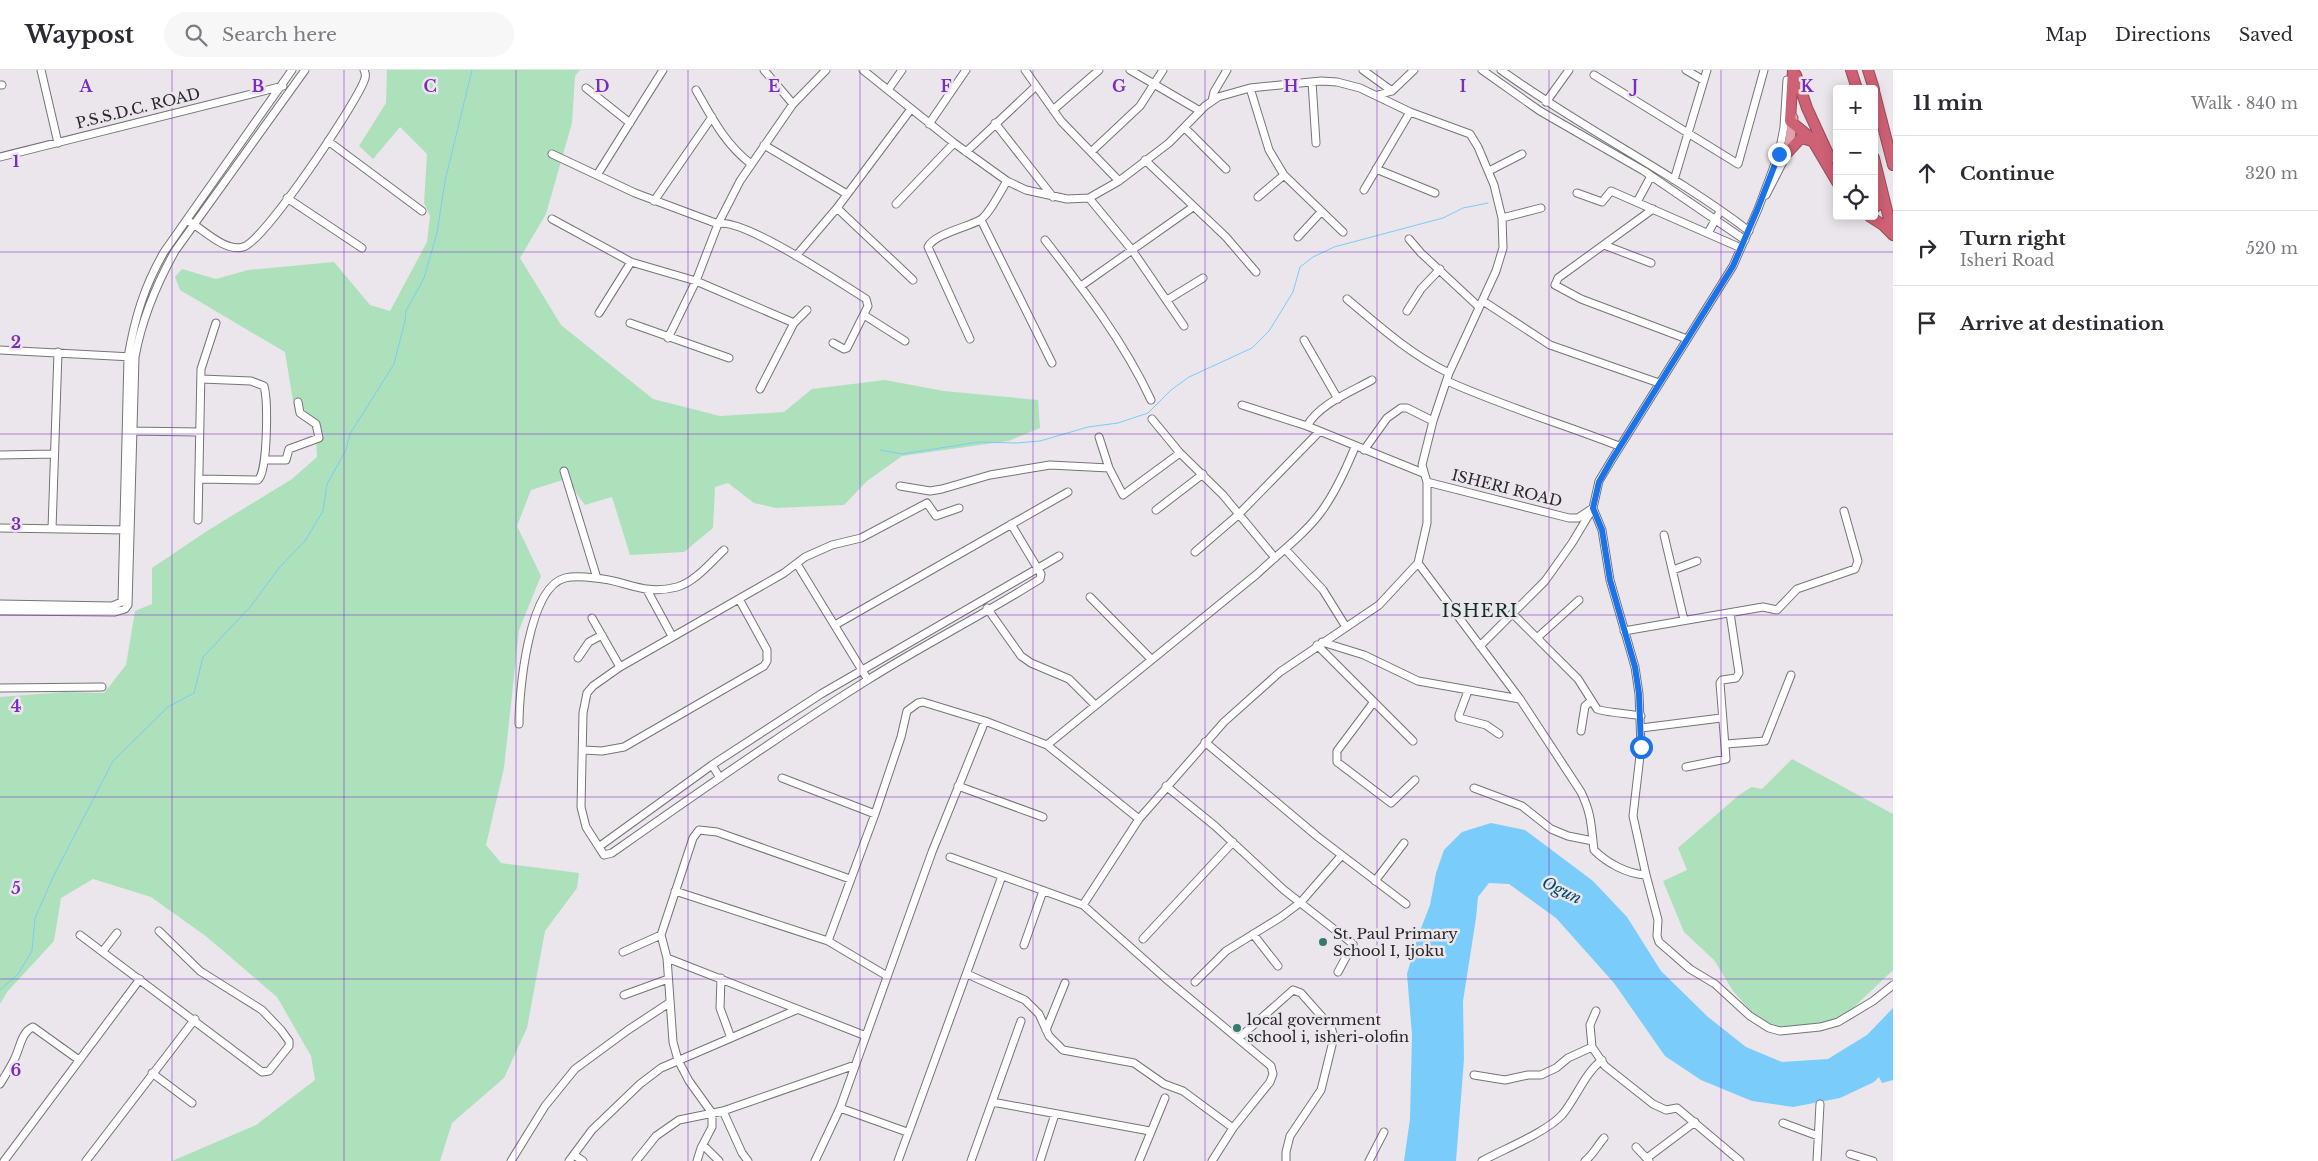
<!DOCTYPE html>
<html lang="en">
<head>
<meta charset="utf-8">
<style>
  body { margin:0; font-family:"Libre Baskerville",serif; background:#f7f7f7; color:#2b2b33 }
  .controls { position:absolute; right:15px; top:15px; display:grid; overflow:hidden; border-radius:5px; box-shadow:0 2px 12px #0003 }
  .controls button { width:45px; height:45px; display:grid; place-items:center; padding:0; border:0; border-bottom:1px solid #e1e1e2; background:#fff; color:#2b2b33; font:25px sans-serif }
  .stop { position:absolute; width:15px; height:15px; margin:-11px; border:4px solid #1a73e8; border-radius:50%; background:#fff }
  .stop.end { background:#1a73e8; border-color:#fff; box-shadow:0 1px 5px #0008 }
  .list { margin:0; padding:0; list-style:none }
  h2 { display:flex; justify-content:space-between; align-items:center; height:65px; margin:0; padding:0 20px; font-size:21px }
  h2 small { font-size:16px; font-weight:400; color:#7c7c81 }
  .list li { display:grid; grid-template-columns:32px 1fr auto; gap:15px; align-items:center; box-sizing:border-box; height:75px; padding:0 20px; border-top:1px solid #e1e1e2 }
  .list b { display:block; font-size:19px; white-space:nowrap }
  .list p { margin:0; font-size:16px; white-space:nowrap; color:#7c7c81 }
  .list em { font-size:16px; font-style:normal; color:#7c7c81 }
  .icon { flex:none; width:28px; height:28px; fill:none; stroke:currentColor; stroke-width:2; stroke-linecap:round; stroke-linejoin:round }
  .map { position:relative; flex:none; width:1893px; height:1091px; overflow:hidden }
  header { display:flex; align-items:center; gap:30px; box-sizing:border-box; height:70px; padding:0 25px; background:#fff; border-bottom:1px solid #e1e1e2 }
  header strong { font-size:24px }
  nav { display:flex; gap:28px; margin-inline-start:auto; font-size:18px }
  .search { width:350px; height:45px; background:#f7f7f7; display:flex; align-items:center; gap:12px; box-sizing:border-box; padding:0 18px; border-radius:28px; color:#7c7c81; font-size:19px }
  main { display:flex }
  aside { flex:1; background:#fff }
  .map>svg:first-child { display:block }
  .green { fill:#ade1bc }
  .water { fill:#7accfa }
  .lines { fill:none; stroke-linecap:round; stroke-linejoin:round }
  .stream { stroke:#7accfa; stroke-width:1 }
  .minor-casing { stroke:#777379; stroke-width:9 }
  .major-casing { stroke:#954d5a; stroke-width:11 }
  .highway-casing { stroke:#954d5a; stroke-width:12 }
  .minor { stroke:#fff; stroke-width:7 }
  .major { stroke:#e2a0ac; stroke-width:9 }
  .highway { stroke:#cf6174; stroke-width:10 }
  .route { stroke:#1a73e8; stroke-width:6 }
  .grid { fill:none; stroke:#7b2cbf; stroke-width:1; stroke-opacity:0.55 }
  .poi-dot { fill:#367a6d; stroke:#eae6ec; stroke-width:2 }
  .labels { text-anchor:middle; dominant-baseline:central; stroke-width:5; stroke-linejoin:round; paint-order:stroke }
  .street-label { font-size:15px; fill:#29282a; stroke:#eae6ec }
  .poi-label { font-size:15px; fill:#29282a; stroke:#eae6ec; text-anchor:start }
  .water-label { font-size:16px; font-style:italic; fill:#014967; stroke:#eae6ec }
  .quarter-label { font-size:18px; letter-spacing:1px; fill:#10312b; stroke:#eae6ec }
  .grid-label { font-size:16px; text-anchor:middle; font-weight:bold; fill:#7b2cbf; stroke:#eae6ec; stroke-width:5; stroke-linejoin:round; paint-order:stroke }
</style>
</head>
<body>
<header>
<strong>Waypost</strong>
<div class="search"><svg class="icon" aria-label="search" viewBox="0 0 24 24"><circle cx="10" cy="10" r="6"/><path d="M15 15l6 6"/></svg>Search here</div>
<nav><a>Map</a><a>Directions</a><a>Saved</a></nav>
</header>
<main>
<div class="map">
<svg width="1893" height="1091" viewBox="0 0 1893 1091">
  <rect width="100%" height="100%" fill="#eae6ec"/>
  <!-- green -->
  <path class="green" d="M387,0H580L575,6L572,53L546,144L520,188L561,255L653,329L720,346L784,342L812,319L885,310L944,321L1038,330L1040,358L1008,371L902,386L867,411L844,435L776,438L754,433L728,413L715,417L713,458L684,482L630,485L612,427L585,435L566,409L531,420L517,456L541,506L519,560L504,698L486,775L501,793L579,803L577,818L545,861L527,958L504,1008L452,1053L440,1091H172L256,1055L315,1010L311,986L277,927L207,867L151,827L93,809L61,828L54,871L7,922L0,934V627L65,622L104,623L126,595L135,541L152,534V498L207,461L292,409L317,387L315,350L295,343L285,282L180,220L175,207L182,199L216,209L248,200L334,192L370,235L390,241L427,172L430,146L424,133L427,84L400,57L373,89L359,76L386,33Z
    M1792,689L1893,744V900L1851,940L1829,953L1776,958L1758,949L1733,921L1714,890L1684,862L1663,811L1687,800L1678,778L1739,725L1752,717L1762,719Z"/>
  <!-- water -->
  <path class="water" d="M1491,753L1525,760L1593,811L1627,847L1661,901L1708,947L1746,977L1782,992L1828,989L1867,965L1893,938V1010L1882,1013L1879,1007L1874,1012L1840,1028L1793,1037L1752,1031L1701,1010L1665,986L1614,913L1556,848L1509,814L1489,813L1478,827L1476,848L1463,931L1464,989L1456,1091H1404L1410,1049L1412,965L1407,904L1418,866L1430,835L1436,803L1444,780L1462,762Z"/>
  <g class="lines">
    <!-- stream -->
    <path class="stream" d="M880,380L902,384L979,372L1017,373L1040,371L1088,357L1118,353L1148,343L1171,320L1189,307L1252,278L1269,261L1293,222L1300,197L1313,187L1334,177L1443,148L1463,138L1488,133
      M0,920L18,904L32,881L35,848L54,805L113,691L168,637L194,623L203,587L251,536L279,498L305,471L323,441L327,414L346,380L350,364L394,294L405,251L406,241L424,208L437,163L445,111L472,0"/>
    <!-- minor casing -->
    <g class="minor-casing">
      <path id="minor" d="M41,0L58,73
        M764,0L793,34
        M863,0L954,73L1007,111L1026,120L1067,129L1089,128L1119,111L1169,73L1205,36L1218,27L1250,18L1321,11L1337,12L1360,18L1410,42L1470,64L1478,77L1494,115L1502,148L1503,178L1496,201L1449,303L1433,351L1422,395L1427,412V453L1418,493L1379,535L1280,602L1224,652L1139,749L1083,835
        M1025,0L1061,51L1119,111
        M1130,0L1200,41
        M1363,0L1392,21
        M1482,0L1540,41L1644,101L1745,170
        M1501,0C1581,58 1670,101 1749,161
        M1686,0L1703,10
        M1594,5L1738,94L1764,0
        M1312,12L1316,73
        M0,15H2
        M586,18L630,53
        M1250,18L1269,80L1284,105L1343,162
        M696,20C712,48 725,74 751,94
        M888,20L902,0
        M1378,25L1392,21L1414,0
        M1212,31L1214,22L1227,0
        M1546,32L1569,0
        M1053,40L1099,0
        M995,53L1053,127
        M929,54L966,0
        M1185,58L1226,99
        M328,71L422,141
        M764,75L847,124
        M966,82L1036,16
        M1091,82L1140,36L1163,0
        M552,84L635,123L718,154C741,146 842,214 866,229L868,236L847,278L844,279L833,273
        M0,87L283,16
        M1145,90L1226,167L1256,202
        M1376,99L1435,123
        M1489,101L1522,84
        M597,105L663,0
        M1674,110L1707,0
        M1364,120L1410,42
        M1577,123L1602,132L1611,121L1741,178
        M1766,125L1788,82
        M1258,127L1284,105
        M287,128L362,178
        M1089,128L1132,180L1184,256
        M654,131L712,47
        M1637,132L1651,106
        M896,134L954,73
        M837,138L913,210
        M1653,139L1558,208L1555,215L1581,229L1687,269
        M1502,148L1541,138
        M552,149L631,192L696,211L794,253
        M981,150L1052,293
        M190,152C204,160 225,182 243,177C264,172 355,35 364,11C366,7 366,4 364,0
        M1708,163L1718,145
        M1298,167L1321,142
        M1409,169L1421,183L1479,237
        M1045,170C1084,220 1124,272 1151,330
        M1604,175L1651,193
        M796,186L837,138L911,39
        M1081,216L1193,137
        M1347,229C1379,256 1411,285 1449,303
        M1167,230L1203,208
        M1483,231L1550,275L1659,313
        M1407,241L1421,219L1440,199
        M599,243L631,192
        M864,245L905,271
        M630,253L729,288
        M668,268L696,211L718,154L740,111L793,34L826,0
        M970,269L928,177C934,164 968,157 980,150C989,145 1001,120 1007,111
        M1304,270L1338,329
        M0,280L132,287
        M1447,311C1503,336 1562,354 1619,376
        M760,319L794,253L807,240
        M1242,335L1307,356L1423,403
        M1152,349L1180,383L1223,425L1275,488
        M1307,356C1319,334 1351,322 1372,310
        M129,361L199,362
        M1099,367L1109,398L1123,425L1180,383
        M1364,380L1387,348L1401,338H1407L1433,351
        M0,385L54,384
        M265,390H286L289,379L319,368L316,354L300,343L298,332
        M564,401L597,508
        M199,409L258,410C268,401 268,330 264,316L251,311L201,309
        M1427,412L1569,448H1578L1593,438L1599,411L1611,391L1733,196L1758,139L1779,83L1784,57L1787,10
        M900,416L930,421L942,419L990,405L1050,395L1109,398
        M959,438L936,446L927,433L861,468L832,475L805,487L784,503L620,597L593,616L587,623L583,643L581,737L586,757L604,785L612,783C696,724 780,665 866,611C923,575 983,545 1040,509L1041,504L1011,454
        M1156,440L1203,404
        M198,450L201,299L216,253
        M0,458L127,460
        M52,459L58,282
        M1664,465L1684,550
        M1285,479L1323,520L1346,557
        M1195,482L1238,445L1319,362
        M1418,493L1520,629L1581,722C1592,745 1591,756 1594,780C1607,793 1627,804 1646,805
        M797,494L868,610
        M1673,500L1697,491
        M647,520L672,566
        M1090,527L1151,589
        M0,534L112,536L122,532L128,287C135,247 144,217 164,182L292,0
        M987,538L1021,586L1031,593L1069,609L1095,635
        M0,541L115,542L125,539L128,535L135,287C142,248 156,215 175,181L305,0
        M1513,544L1578,609L1597,639C1602,642 1632,644 1641,646
        M592,548L620,597
        M835,555L1068,422
        M1624,561L1763,537L1777,540L1797,519L1855,499L1858,491L1844,441
        M1538,567L1579,530
        M1322,572L1364,585L1418,611L1520,629
        M1317,575L1413,671
        M1480,576L1545,511L1572,473L1593,438L1602,460L1610,510L1635,597L1639,624L1641,677L1633,746L1646,805L1658,850L1657,866L1659,872L1690,899L1715,914L1750,946L1769,958L1780,961L1820,957L1838,952L1873,931L1893,915
        M578,588L589,572L602,565
        M0,618L102,617
        M1468,621L1459,645V648L1486,655L1499,664
        M1373,633L1337,681V692L1391,733L1415,710
        M519,654C519,623 528,517 565,508C573,506 587,507 595,508C626,510 642,526 677,517C695,512 711,492 724,480
        M1641,658L1721,648
        M1581,661L1585,636L1591,631
        M1205,672L1318,767L1406,834
        M1726,674L1765,671L1791,605
        M1047,675L1257,504C1278,484 1304,465 1321,442C1335,423 1346,399 1355,377
        M583,680L602,681L624,677L764,596L767,591V580L739,529
        M712,695L720,708
        M1686,697L1726,689L1720,613L1722,610L1736,608L1739,603L1730,543
        M782,708L875,744
        M958,716L1043,747
        M1166,716L1215,756L1284,820L1353,874L1338,902
        M1474,718L1522,736L1551,759L1568,766L1593,771
        M600,776L712,695L821,624L1059,486
        M950,787L1083,835L1165,908L1271,996L1273,1004L1270,1012L1233,1058L1212,1091
        M850,809L717,762L699,760L693,768L661,865L667,888L866,966
        M1375,811L1404,773
        M675,821L828,871L887,906
        M1253,864L1278,896
        M80,865L262,1002L269,1001L289,976V971L281,960L262,940L200,901L159,861
        M1143,869L1233,772
        M828,871L875,744L901,667L907,641L918,633L923,632L985,651
        M1024,875L1043,821
        M103,881L117,863
        M623,882L661,865
        M667,888L673,972L678,990L689,1011L712,1043V1057L701,1078L697,1091
        M967,904L1025,930L1039,944L1049,966L1063,980L1134,993L1164,1014L1183,1021L1233,1058
        M721,908L720,938L731,968
        M1195,912L1226,881L1281,847L1301,832L1341,786
        M624,925L668,909
        M1046,960L1065,913
        M1240,967L1293,920L1301,923L1331,957L1334,967L1321,1020L1290,1066L1286,1082V1091
        M1592,977L1590,955L1596,941
        M152,1003L192,1033
        M1474,1005L1505,1010L1528,1005H1541L1556,998L1568,988L1592,977L1605,996L1653,1034L1666,1040L1677,1038L1740,1091
        M0,1014C5,1006 10,998 14,990C20,979 21,962 33,957L79,990
        M992,1032L1150,1061
        M840,1038L907,1062
        M723,1041L742,1083L748,1091
        M1783,1053L1818,1066
        M703,1075L719,1091
        M1636,1077L1649,1091
        M1850,1084L1873,1091
        M574,1085L583,1091
        M1647,1088L1695,1052
        M4,1091L140,909
        M86,1091L195,949
        M511,1091L545,1036L575,999L628,960L669,933
        M569,1091L592,1060L640,1014L661,998L796,940
        M636,1091L656,1066L679,1050L723,1041L855,995
        M815,1091L840,1038L932,782L985,651L1047,675L1139,749
        M898,1091L1002,806
        M971,1091L1021,951
        M1040,1091L1055,1044
        M1139,1091L1165,1028
        M1369,1091L1384,1062
        M1482,1091C1504,1079 1545,1063 1562,1045C1577,1027 1584,1004 1602,990
        M1585,1091C1593,1085 1597,1076 1604,1068
        M1817,1091L1820,1034"/>
    </g>
    <!-- major casing -->
    <g class="major-casing">
      <path id="major" d="M1788,82L1793,48"/>
    </g>
    <!-- highway casing -->
    <g class="highway-casing">
      <path id="highway" d="M1793,0L1790,51L1811,68L1837,112
        M1851,0L1857,19
        M1868,0L1874,19
        M1796,5L1807,38L1830,88
        M1874,21L1893,95
        M1788,82L1801,68L1812,71
        M1874,88L1893,165
        M1874,138L1879,134L1881,123
        M1869,146L1883,155L1892,164"/>
    </g>
    <!-- minor -->
    <use href="#minor" class="minor"/>
    <!-- major -->
    <use href="#major" class="major"/>
    <!-- highway -->
    <use href="#highway" class="highway"/>
  </g>
  <g class="lines">
    <!-- route -->
    <path class="route" d="M1641,677L1639,624L1635,597L1610,510L1602,460L1593,438L1599,412L1611,391L1733,196L1758,138L1779,84"/>
  </g>
  <!-- grid -->
  <path class="grid" d="M172,0V1091M344,0V1091M516,0V1091M688,0V1091M860,0V1091M1033,0V1091M1205,0V1091M1377,0V1091M1549,0V1091M1721,0V1091M0,182H1893M0,364H1893M0,545H1893M0,727H1893M0,909H1893"/>
  <!-- markers -->
  <g class="poi-dot">
    <circle cx="1323" cy="872" r="5"/>
    <circle cx="1237" cy="958" r="5"/>
  </g>
  <g class="labels">
    <!-- street labels -->
    <g class="street-label">
      <text transform="translate(138 38) rotate(-14)">P.S.S.D.C. ROAD</text>
      <text transform="translate(1507 418) rotate(14)">ISHERI ROAD</text>
    </g>
    <!-- poi labels -->
    <g class="poi-label">
      <text x="1333" y="863">St. Paul Primary<tspan x="1333" dy="17">School I, Ijoku</tspan></text>
      <text x="1247" y="949">local government<tspan x="1247" dy="17">school i, isheri-olofin</tspan></text>
    </g>
    <!-- water labels -->
    <g class="water-label">
      <text transform="translate(1562 820) rotate(26)">Ogun</text>
    </g>
    <!-- quarter labels -->
    <g class="quarter-label">
      <text x="1480" y="541">ISHERI</text>
    </g>
  </g>
  <g class="grid-label">
    <text x="86" y="22">A</text>
    <text x="258" y="22">B</text>
    <text x="430" y="22">C</text>
    <text x="602" y="22">D</text>
    <text x="774" y="22">E</text>
    <text x="946" y="22">F</text>
    <text x="1119" y="22">G</text>
    <text x="1291" y="22">H</text>
    <text x="1463" y="22">I</text>
    <text x="1635" y="22">J</text>
    <text x="1807" y="22">K</text>
    <text x="16" y="97">1</text>
    <text x="16" y="278">2</text>
    <text x="16" y="460">3</text>
    <text x="16" y="642">4</text>
    <text x="16" y="824">5</text>
    <text x="16" y="1006">6</text>
  </g>
</svg>
<div class="controls">
<button>+</button>
<button>−</button>
<button><svg class="icon" aria-label="locate" viewBox="0 0 24 24"><circle cx="12" cy="12" r="6"/><path d="M12 2v4M12 18v4M2 12h4M18 12h4"/></svg></button>
</div>
<div class="stop" style="left:1641px;top:677px"></div>
<div class="stop end" style="left:1779px;top:84px"></div>
</div>
<aside>
<h2>11 min<small>Walk · 840 m</small></h2>
<ul class="list">
<li><svg class="icon" aria-label="ahead" viewBox="0 0 24 24"><path d="M12 20V5M6 11l6-6 6 6"/></svg><div><b>Continue</b></div><em>320 m</em></li>
<li><svg class="icon" aria-label="right" viewBox="0 0 24 24"><path d="M7 20v-9h11M14 6l5 5-5 5"/></svg><div><b>Turn right</b><p>Isheri Road</p></div><em>520 m</em></li>
<li><svg class="icon" aria-label="arrive" viewBox="0 0 24 24"><path d="M6 21V4h12l-3 4 3 4H6"/></svg><div><b>Arrive at destination</b></div></li>
</ul>
</aside>
</main>
</body>
</html>
